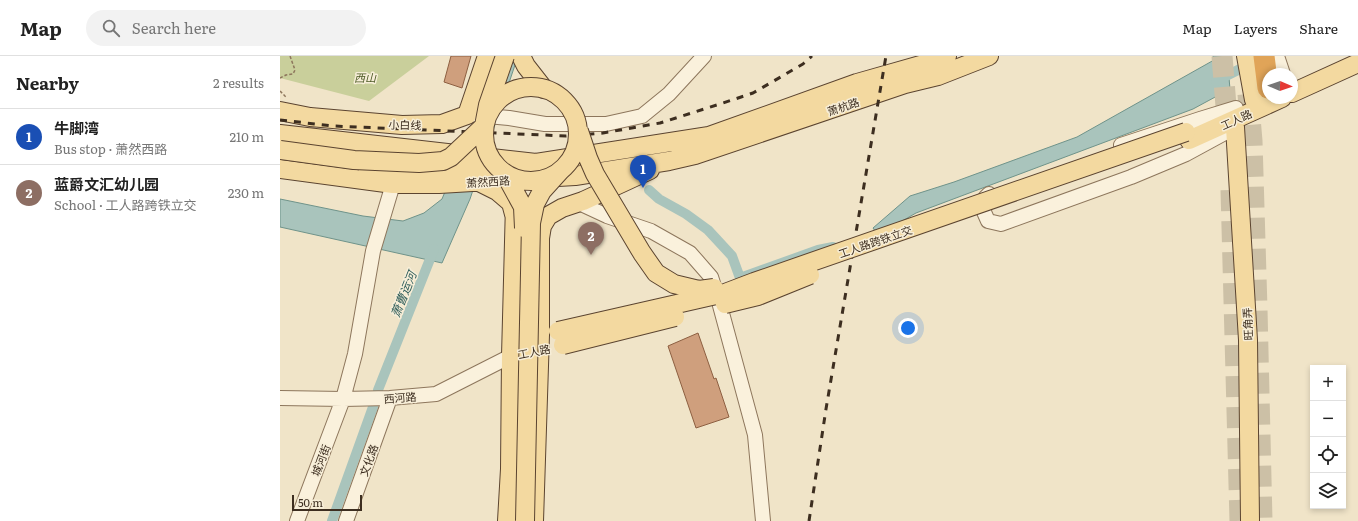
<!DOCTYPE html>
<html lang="en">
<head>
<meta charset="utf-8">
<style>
  body { margin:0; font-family:Literata,"Noto Sans SC",serif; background:#f2f2f2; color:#222 }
  .controls { position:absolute; right:12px; bottom:12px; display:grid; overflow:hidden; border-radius:0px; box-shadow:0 2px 6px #0003 }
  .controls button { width:36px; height:36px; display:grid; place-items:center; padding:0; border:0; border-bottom:1px solid #e0e0e0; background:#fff; color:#222; font:20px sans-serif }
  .compass { position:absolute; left:982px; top:12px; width:36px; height:36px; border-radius:50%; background:#fff; box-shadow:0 2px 6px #0003; rotate:92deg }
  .scale { position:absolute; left:12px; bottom:10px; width:70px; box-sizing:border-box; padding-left:4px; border:2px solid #3d2e20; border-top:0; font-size:11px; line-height:14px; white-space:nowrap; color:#3d2e20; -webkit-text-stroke:3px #f7eed8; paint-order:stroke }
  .you { position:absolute; left:628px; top:272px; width:14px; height:14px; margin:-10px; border:3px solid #fff; border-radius:50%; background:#1a73e8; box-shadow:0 0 0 6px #1a73e833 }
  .badge { display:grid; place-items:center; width:26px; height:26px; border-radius:50%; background:#9e2a2b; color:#fff; font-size:13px; font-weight:700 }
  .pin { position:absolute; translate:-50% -33px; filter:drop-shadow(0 1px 2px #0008) }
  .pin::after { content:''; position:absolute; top:21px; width:14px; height:12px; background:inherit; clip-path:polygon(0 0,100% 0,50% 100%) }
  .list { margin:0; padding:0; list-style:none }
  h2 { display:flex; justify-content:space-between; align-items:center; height:52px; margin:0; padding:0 16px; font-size:17px }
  h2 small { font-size:13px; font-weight:400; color:#767676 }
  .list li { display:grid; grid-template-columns:26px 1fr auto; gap:12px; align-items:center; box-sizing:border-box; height:56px; padding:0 16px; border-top:1px solid #e0e0e0 }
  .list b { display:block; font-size:15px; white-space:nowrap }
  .list p { margin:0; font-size:13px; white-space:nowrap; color:#767676 }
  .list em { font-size:13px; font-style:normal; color:#767676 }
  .icon { flex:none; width:22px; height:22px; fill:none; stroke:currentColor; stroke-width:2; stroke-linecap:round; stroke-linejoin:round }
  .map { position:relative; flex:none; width:1078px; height:465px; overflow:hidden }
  header { display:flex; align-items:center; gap:24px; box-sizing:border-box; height:56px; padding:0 20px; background:#fff; border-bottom:1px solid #e0e0e0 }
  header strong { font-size:19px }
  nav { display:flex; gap:22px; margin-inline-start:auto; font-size:14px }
  .search { width:280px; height:36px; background:#f2f2f2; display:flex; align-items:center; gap:10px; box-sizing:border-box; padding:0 14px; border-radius:22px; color:#767676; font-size:15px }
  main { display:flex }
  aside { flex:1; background:#fff }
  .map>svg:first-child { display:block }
  .green { fill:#c9cf9b }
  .water { fill:#a9c4bc; stroke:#6f938a }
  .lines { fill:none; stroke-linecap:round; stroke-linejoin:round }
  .canal { stroke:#a9c4bc; stroke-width:10 }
  .building { fill:#cf9f7d; stroke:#8d5f41 }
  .highway-tunnel { stroke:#ccc0a6; stroke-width:21; stroke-dasharray:21 10; stroke-linecap:butt }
  .minor-casing { stroke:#8d765c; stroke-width:16 }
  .major-casing { stroke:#5b4430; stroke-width:20 }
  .highway-casing { stroke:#5b4430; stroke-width:23 }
  .path { stroke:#8d765c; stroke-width:1.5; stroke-dasharray:3 2; stroke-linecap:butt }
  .minor { stroke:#faf1dc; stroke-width:14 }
  .major { stroke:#f3d9a0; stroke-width:18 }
  .highway { stroke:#e0a458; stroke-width:21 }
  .rail { stroke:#3d2e20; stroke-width:3; stroke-dasharray:7 7; stroke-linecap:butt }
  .major-bridge-casing { stroke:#5b4430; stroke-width:20; stroke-linecap:butt }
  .major-bridge { stroke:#f3d9a0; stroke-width:18 }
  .labels { text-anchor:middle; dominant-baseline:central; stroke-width:3; stroke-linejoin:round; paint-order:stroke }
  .park-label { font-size:11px; font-style:italic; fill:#4d5a26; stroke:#f7eed8 }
  .street-label { font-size:11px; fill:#3d2e20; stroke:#f7eed8 }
  .water-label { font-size:12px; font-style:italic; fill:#2f5d5a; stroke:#f7eed8 }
</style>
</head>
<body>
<header>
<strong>Map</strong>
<div class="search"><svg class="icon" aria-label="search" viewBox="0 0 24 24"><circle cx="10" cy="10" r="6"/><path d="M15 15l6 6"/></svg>Search here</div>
<nav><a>Map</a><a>Layers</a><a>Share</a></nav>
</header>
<main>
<aside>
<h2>Nearby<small>2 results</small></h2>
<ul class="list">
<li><span class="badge" style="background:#1a4fb4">1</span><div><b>牛脚湾</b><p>Bus stop · 萧然西路</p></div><em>210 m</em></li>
<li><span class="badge" style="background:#8d6e63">2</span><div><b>蓝爵文汇幼儿园</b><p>School · 工人路跨铁立交</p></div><em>230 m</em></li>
</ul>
</aside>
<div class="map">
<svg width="1078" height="465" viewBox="0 0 1078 465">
  <rect width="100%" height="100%" fill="#f0e4c8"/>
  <!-- green -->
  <path class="green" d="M0,0H149L89,45L0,22Z"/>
  <!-- water -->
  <path class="water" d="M221,0H238L190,143L162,207L0,171V143L83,160L123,165L144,157L162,143Z
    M933,0H947L950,33L913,53L636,157L598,179L593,172L630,140L674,126L797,81L934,4Z"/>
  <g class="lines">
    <!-- canal -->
    <path class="canal" d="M936,25L970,8
      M369,134L379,143L406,158L428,174L452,200L460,222L538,194L553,191
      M98,334L154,193
      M52,465L93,351"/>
  </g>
  <!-- building -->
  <path class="building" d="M171,0H191L182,32L164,26Z
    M418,277L434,323L436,322L449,361L416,372L388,290Z"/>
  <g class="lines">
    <!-- highway-tunnel -->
    <path class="highway-tunnel" d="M942,0L948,75
      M968,38L972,85L977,253L982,465
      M951,134L960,465"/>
    <!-- minor casing -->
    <g class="minor-casing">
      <path id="minor" d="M997,0L1003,18
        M196,59L229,62L265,68H326L362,60L389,38L424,0
        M841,89L920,63L956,52
        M709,138L705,142L704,156L708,165L721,168L851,121L906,98L952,73
        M299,147L327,160L371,175L410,197L431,221L439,246L475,379L483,465
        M0,342L63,343L110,342L156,338L231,300
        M17,465L63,343L75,298L93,195L113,128
        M66,465L110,342"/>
    </g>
    <!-- major casing -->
    <g class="major-casing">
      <path id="major" d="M241,0L246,10L264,33
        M966,0L974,44
        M1012,37L1078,7
        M0,55L30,61L122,69L162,68L187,59L207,0
        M955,71L968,284L970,465
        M0,78L256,107L429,80L577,27L658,4L667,0
        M909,84L1002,42
        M0,113L113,128H159L295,120L389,105L415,99L625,28L658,20L709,0
        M88,115C98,115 109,116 119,116C148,115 183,108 212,114
        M199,126L217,135L231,147L235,162
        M227,465L230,413L231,300L235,148
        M254,465L260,279V182L262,170L268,160L282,152L303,145L370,114"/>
    </g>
    <!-- highway casing -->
    <g class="highway-casing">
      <path id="highway" d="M984,0L988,32"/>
    </g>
    <!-- path -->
    <path class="path" d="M0,22L6,19L13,18L15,14L10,0
      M0,35L7,42"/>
    <!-- minor -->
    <use href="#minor" class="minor"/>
    <!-- major -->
    <use href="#major" class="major"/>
    <!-- highway -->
    <use href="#highway" class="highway"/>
    <!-- rail -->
    <path class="rail" d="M0,64L53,70L286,80L323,77L380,67L440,48L473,37L523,8L532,0
      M529,465L546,353L606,0"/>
    <!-- major-bridge casing -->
    <g class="major-bridge-casing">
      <path id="major-bridge" d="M204 78a47 47 0 1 1 94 0a47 47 0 1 1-94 0Z
        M299,75L308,102L315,118L362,197L376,217L394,228L419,234L434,232
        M0,94L74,104L139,107L163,105L171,101L204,70L208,49L225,0
        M225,118L243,151L244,172
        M445,248L478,240L530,219
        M278,275L445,237L474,226L906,76
        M283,289L395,261
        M245,465L251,167L255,148L262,135L281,114"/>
    </g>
    <!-- major-bridge -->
    <use href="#major-bridge" class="major-bridge"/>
  </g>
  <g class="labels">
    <!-- park labels -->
    <g class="park-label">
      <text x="85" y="21">西山</text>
    </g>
    <!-- street labels -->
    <g class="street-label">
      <text transform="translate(563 50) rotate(-19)">萧杭路</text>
      <text transform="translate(956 63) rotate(-24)">工人路</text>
      <text transform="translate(125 68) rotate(2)">小白线</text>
      <text transform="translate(208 125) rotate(-4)">萧然西路</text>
      <text transform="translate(595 185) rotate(-19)">工人路跨铁立交</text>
      <text transform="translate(967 268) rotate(-93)">旺角弄</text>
      <text transform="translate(254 295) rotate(-11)">工人路</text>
      <text transform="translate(120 341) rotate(-4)">西河路</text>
      <text transform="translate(40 404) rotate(-69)">城河街</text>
      <text transform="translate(88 404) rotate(-70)">文化路</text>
    </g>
    <!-- water labels -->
    <g class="water-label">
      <text transform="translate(123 238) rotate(-68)">萧曹运河</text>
    </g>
  </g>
</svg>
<div class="controls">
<button>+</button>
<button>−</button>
<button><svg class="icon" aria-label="locate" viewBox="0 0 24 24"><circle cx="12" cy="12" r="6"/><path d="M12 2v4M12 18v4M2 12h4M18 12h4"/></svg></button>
<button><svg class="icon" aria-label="layers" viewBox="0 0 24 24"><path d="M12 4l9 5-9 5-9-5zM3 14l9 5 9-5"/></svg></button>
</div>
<svg class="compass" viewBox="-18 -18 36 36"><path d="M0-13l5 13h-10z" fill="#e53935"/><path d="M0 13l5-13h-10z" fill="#767676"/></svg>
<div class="scale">50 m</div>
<div class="you"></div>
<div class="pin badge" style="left:363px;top:132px;background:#1a4fb4">1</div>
<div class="pin badge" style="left:311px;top:199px;background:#8d6e63">2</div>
</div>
</main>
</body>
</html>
